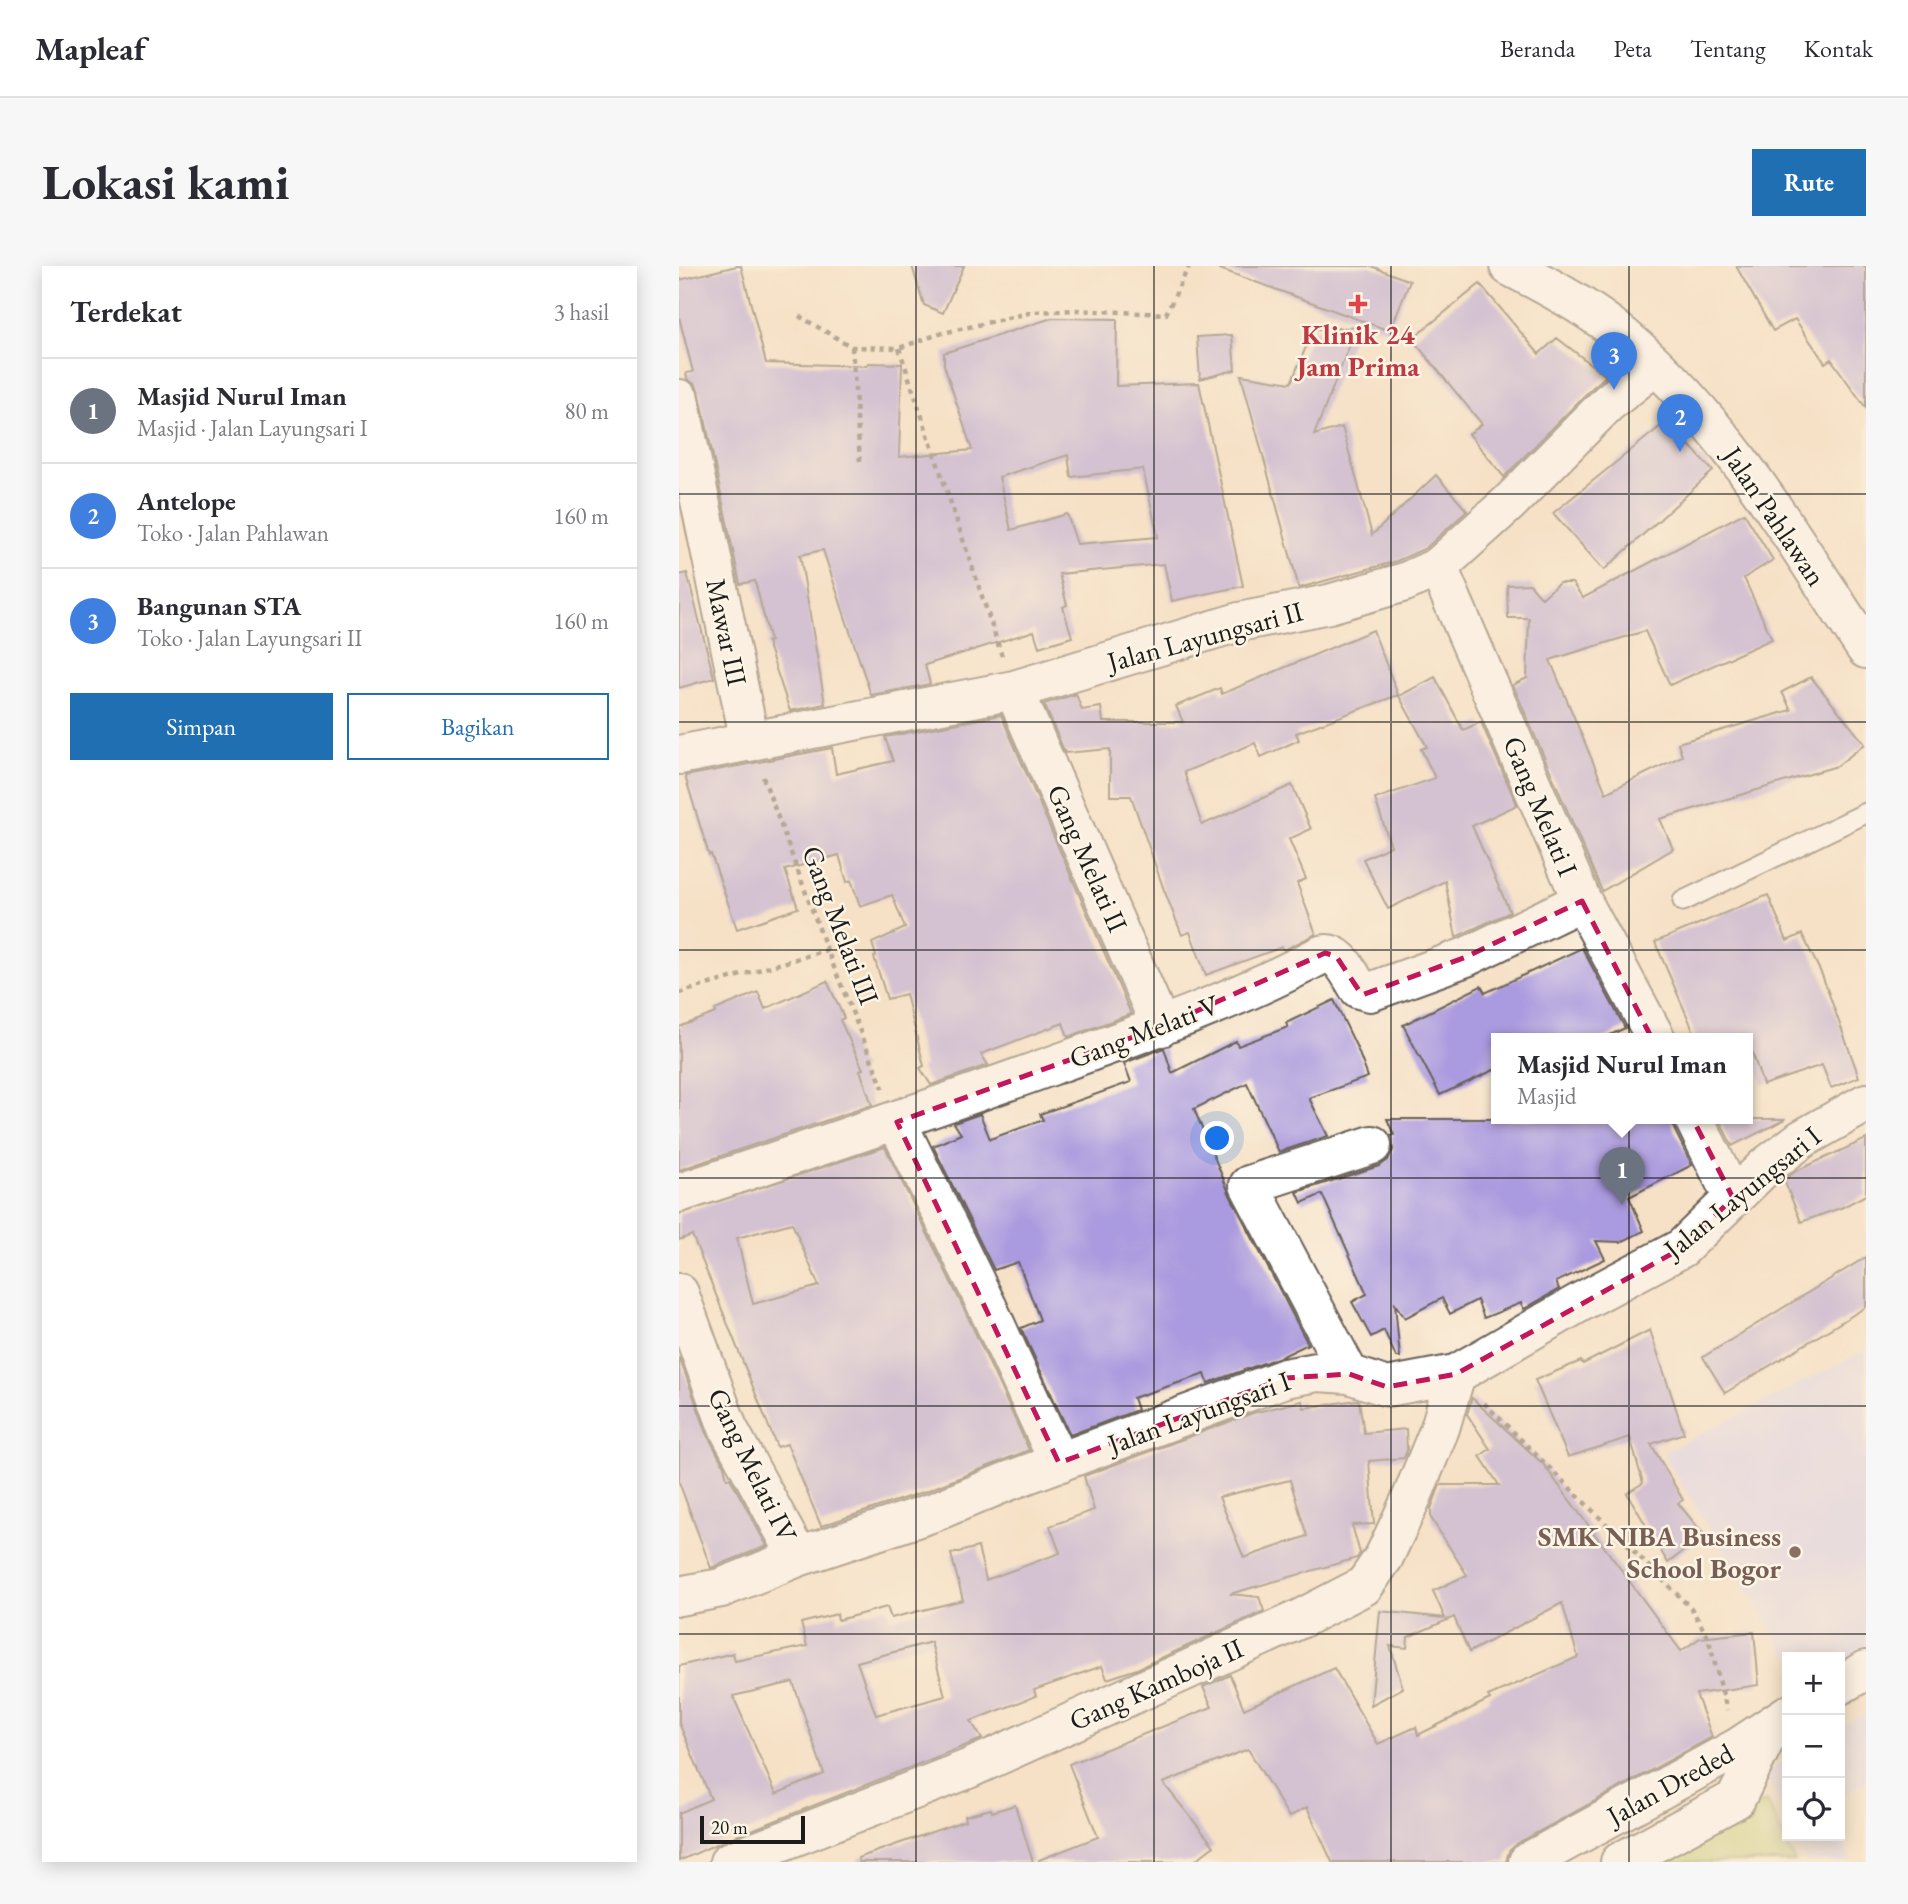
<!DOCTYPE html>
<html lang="id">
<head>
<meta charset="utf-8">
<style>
  body { margin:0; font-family:"EB Garamond",serif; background:#f7f7f7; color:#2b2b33 }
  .controls { position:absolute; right:21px; bottom:21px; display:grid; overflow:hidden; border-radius:0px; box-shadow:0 4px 18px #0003 }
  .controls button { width:63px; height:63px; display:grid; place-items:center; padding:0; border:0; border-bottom:2px solid #e1e1e2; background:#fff; color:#2b2b33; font:35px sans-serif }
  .scale { position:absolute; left:21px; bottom:18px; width:105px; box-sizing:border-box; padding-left:7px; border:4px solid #1c1c1c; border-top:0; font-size:19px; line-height:24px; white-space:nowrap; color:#1c1c1c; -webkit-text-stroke:5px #fcf5e5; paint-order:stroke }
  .you { position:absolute; left:539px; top:873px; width:24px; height:24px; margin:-18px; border:5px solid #fff; border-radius:50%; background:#1a73e8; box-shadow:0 0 0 10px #1a73e833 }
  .badge { display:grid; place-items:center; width:46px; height:46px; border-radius:50%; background:#1f6fb2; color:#fff; font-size:23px; font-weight:700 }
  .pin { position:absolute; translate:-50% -58px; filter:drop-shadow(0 2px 4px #0008) }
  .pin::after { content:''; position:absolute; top:37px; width:24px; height:21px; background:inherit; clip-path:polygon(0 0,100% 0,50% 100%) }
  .popup { position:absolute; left:812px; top:767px; width:262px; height:91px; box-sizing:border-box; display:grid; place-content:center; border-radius:0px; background:#fff; filter:drop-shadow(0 2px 5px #0005); font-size:23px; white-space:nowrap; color:#7c7c81 }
  .popup b { font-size:26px; color:#2b2b33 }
  .popup::after { content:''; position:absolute; left:50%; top:100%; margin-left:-14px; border:14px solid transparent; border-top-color:#fff }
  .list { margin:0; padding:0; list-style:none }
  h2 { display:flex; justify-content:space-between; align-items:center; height:91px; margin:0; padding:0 28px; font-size:30px }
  h2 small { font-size:23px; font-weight:400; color:#7c7c81 }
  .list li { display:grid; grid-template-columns:46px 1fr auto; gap:21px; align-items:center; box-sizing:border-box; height:105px; padding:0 28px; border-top:2px solid #e1e1e2 }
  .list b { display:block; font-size:26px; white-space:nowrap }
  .list p { margin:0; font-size:23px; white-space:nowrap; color:#7c7c81 }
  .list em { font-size:23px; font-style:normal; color:#7c7c81 }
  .actions { display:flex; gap:14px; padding:21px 28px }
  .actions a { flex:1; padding:16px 0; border:2px solid #1f6fb2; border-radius:0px; text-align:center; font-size:24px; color:#1f6fb2 }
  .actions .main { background:#1f6fb2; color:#fff }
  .icon { flex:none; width:38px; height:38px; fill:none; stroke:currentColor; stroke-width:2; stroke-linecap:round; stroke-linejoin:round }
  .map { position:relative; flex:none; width:1187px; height:1596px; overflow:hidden; border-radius:0px }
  header { display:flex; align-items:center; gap:42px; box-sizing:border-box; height:98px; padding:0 35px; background:#fff; border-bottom:2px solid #e1e1e2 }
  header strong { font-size:33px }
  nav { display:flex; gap:38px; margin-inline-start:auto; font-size:24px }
  .intro { display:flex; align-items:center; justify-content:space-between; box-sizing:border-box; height:168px; padding:0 42px }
  h1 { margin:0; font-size:49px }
  .button { padding:18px 32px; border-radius:0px; background:#1f6fb2; color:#fff; font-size:24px; font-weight:700 }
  main { display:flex; gap:42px; padding:0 42px }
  aside { flex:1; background:#fff; border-radius:0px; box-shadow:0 4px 18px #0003 }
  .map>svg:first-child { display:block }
  .built { fill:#dad6f7 }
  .green { fill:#becd6f; stroke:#6d7446; stroke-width:2 }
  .building { fill:#aa9adf; fill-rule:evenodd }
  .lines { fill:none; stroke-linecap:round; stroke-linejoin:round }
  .lane-casing { stroke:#686158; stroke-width:23 }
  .street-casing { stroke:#686158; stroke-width:42 }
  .secondary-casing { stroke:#686158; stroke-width:42 }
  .primary-casing { stroke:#686158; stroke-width:42 }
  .path { stroke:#686158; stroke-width:4.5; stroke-dasharray:5 5; stroke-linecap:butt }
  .lane { stroke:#fff; stroke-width:19 }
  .street { stroke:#fff; stroke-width:38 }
  .secondary { stroke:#fff; stroke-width:38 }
  .primary { stroke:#fff; stroke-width:38 }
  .marked { fill:none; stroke:#c2185b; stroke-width:5; stroke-dasharray:14 9; stroke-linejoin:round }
  .grid { fill:none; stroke:#1c1c1c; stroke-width:2; stroke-opacity:0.55 }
  .health-dot { fill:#e0444e; stroke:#fcf5e5; stroke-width:2.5 }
  .education-dot { fill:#8d6e63; stroke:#fcf5e5; stroke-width:2.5 }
  .labels { text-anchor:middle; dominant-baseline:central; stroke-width:5; stroke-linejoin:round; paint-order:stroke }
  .health-label { font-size:28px; font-weight:bold; fill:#be3a42; stroke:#fcf5e5 }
  .street-label { font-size:28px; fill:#1c1c1c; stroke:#fcf5e5 }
  .education-label { font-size:28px; font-weight:bold; fill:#785e54; stroke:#fcf5e5; text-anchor:end }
</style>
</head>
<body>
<header>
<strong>Mapleaf</strong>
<nav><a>Beranda</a><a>Peta</a><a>Tentang</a><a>Kontak</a></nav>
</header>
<div class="intro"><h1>Lokasi kami</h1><a class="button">Rute</a></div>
<main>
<aside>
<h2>Terdekat<small>3 hasil</small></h2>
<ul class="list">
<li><span class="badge" style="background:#6b7280">1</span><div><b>Masjid Nurul Iman</b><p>Masjid · Jalan Layungsari I</p></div><em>80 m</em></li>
<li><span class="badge" style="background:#3f7fe0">2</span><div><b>Antelope</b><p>Toko · Jalan Pahlawan</p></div><em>160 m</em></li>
<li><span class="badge" style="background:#3f7fe0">3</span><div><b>Bangunan STA</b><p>Toko · Jalan Layungsari II</p></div><em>160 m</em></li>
</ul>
<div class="actions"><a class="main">Simpan</a><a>Bagikan</a></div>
</aside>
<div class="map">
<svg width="1187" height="1596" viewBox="0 0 1187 1596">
  <rect width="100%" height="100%" fill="#fcf5e5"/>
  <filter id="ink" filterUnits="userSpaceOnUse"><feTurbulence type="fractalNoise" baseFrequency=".0143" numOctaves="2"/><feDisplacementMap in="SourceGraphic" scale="14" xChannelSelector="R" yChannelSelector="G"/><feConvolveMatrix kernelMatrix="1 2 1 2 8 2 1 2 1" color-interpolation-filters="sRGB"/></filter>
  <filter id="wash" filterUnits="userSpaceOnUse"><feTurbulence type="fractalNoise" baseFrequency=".00686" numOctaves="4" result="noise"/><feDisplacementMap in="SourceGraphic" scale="28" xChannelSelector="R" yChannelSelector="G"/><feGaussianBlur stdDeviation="1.57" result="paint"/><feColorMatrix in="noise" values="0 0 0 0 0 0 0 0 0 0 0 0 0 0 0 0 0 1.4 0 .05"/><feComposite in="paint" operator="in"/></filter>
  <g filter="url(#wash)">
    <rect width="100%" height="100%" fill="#f6e1c7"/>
    <!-- built -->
    <path class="built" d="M1187,1084V1385L1161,1401V1391H1108L984,1187Z
      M1187,1447V1516L1161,1531V1462Z
      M1108,1493V1554L1086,1506Z
      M1115,1570H1159L1173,1593L1187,1585L1168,1596H1127Z"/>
    <!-- green -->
    <path class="green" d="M1088,1535L1116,1596H975Z"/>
    <g id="blocks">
      <!-- building -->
      <path class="building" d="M58,0H62L87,97L188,100L189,97L223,98L220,191L293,184L265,99V87L373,52L438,53L437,120L520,117L564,320L493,335L485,298L380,308L388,339L384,341L393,371L360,381L355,365L246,399L251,418L192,429L144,284L121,289L146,438L111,445L88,376L91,375L76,315L61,318L21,129L17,119L8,113L7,107L14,106L0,51V14ZM389,189L392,211L464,203L479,271L398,278L388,248L332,264L320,211Z
        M233,0H285L264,47L245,39Z
        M541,0H692L731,15L711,65L541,3Z
        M1057,0H1187V142L1152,93L1146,97L1116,53L1094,65Z
        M801,18L860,88L878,72L927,110L913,122L825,211L790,168L803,158L733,73Z
        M678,61L635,169L663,161L693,269L757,209L788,245L747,282L718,295L620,322L562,109L612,117L634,64Z
        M553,69L556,104L521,113L518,71Z
        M988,155L1034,205L925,304L874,247Z
        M1065,247L1094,294L1065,312L1093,373L991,419L966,365L871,394L927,527L1003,490L999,477L1112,444L1103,426L1132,411L1186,478L1158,500L981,553L994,583L923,625L834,419L848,412L850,352H829L828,319L851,318L863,332L880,317H893L904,332Z
        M8,307L35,412L0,422V309Z
        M694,364L719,429L617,467L620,474L582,491L576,477L505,506L523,559L613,519L632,563L610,573L627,613L618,617L637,668L605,684L603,681L527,709L511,666L503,669L485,624L452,530H431V483L386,487L365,438L397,428L403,444L422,441L424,456H504L497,440L541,422L543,428Z
        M756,411L784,464L802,456L838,539L793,560L831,646L777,671L766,615L709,643L684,593L712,580L696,533L756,512L742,483L748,481L720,430Z
        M322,449L452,748L389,771L384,757L302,788L309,799L252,819L241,802L245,800L227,728L208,733L195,691L197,690L193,677L226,662L213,629L181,640L172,614L168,616L160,589L106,604L119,642L58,663L32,588L30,589L6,510L153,482L157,508L214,495L206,471Z
        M1089,629L1108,675L1123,668L1143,709L1180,811L1152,822L1143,799L1084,819L1069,773H1018L976,676Z
        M903,682L946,762L923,773H817V803L761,829L724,759L802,720L806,727Z
        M148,715L165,752L161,754L184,803L181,804L193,839L0,904V761L37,747L36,744L79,726L86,743Z
        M655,734L678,782L689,811L630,832L649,870L600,886L568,817L515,843L551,929L629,1078L604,1090L529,1117L526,1108L454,1132L458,1144L391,1169L342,1062L361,1054L339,996L315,1004L254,880L282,868L275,857L301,848L311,873L364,854L361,848L452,816L445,797L485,782L493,807L557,775L559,780L609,761L607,757Z
        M708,853H993L995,863L1013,899L950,931L965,965L942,976L917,975L926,993L877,1016L880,1023L845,1043L842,1037L805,1052L798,1034L771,1048L763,1032L726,1052L716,1038L721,1091H717L705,1064L692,1071L673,1036L688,1028L643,928L623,937L618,926L700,900L709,894L714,884L712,870L715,869Z
        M1040,853H1107L1053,880Z
        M1187,873V929L1164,941L1122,956L1105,914L1117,905Z
        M206,881L288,1049L350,1184L247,1225L142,1260L108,1178L98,1181L13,969L0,974V948ZM113,957L140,1020L74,1038L58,972Z
        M1187,991V1041L1046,1127L1024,1091Z
        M971,1064L1005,1167L972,1178L1004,1234L999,1237L1025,1269L989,1297L948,1227L964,1217L951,1171L889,1191L856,1114L902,1095L904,1098Z
        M0,1091L29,1170L45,1200L48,1213L51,1212L88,1280L32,1302L0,1216Z
        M793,1132L864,1198L1002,1385L1021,1372L1075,1366L1080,1419L1017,1428L1033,1471L839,1577L830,1585L827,1596H653L628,1541L610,1551L569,1483L484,1517L535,1580L514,1596H360V1594L419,1571L390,1498L533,1441L524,1421L551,1409L565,1443L655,1402L699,1478L737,1461L739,1469L811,1433L809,1430L899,1391L883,1337L790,1386L775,1351L729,1371L728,1382L711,1380L724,1422L692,1439L701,1345L766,1352L754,1325L788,1309L752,1252V1243L761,1219H820L801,1190L811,1183L788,1148Z
        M678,1134L680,1135L685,1167L727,1163L728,1184L725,1192L690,1195L695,1258L673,1259L681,1287L678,1292L551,1328L580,1331L585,1345L458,1403L428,1413L423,1400L355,1424L357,1430L292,1455L303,1473L42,1576L0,1595V1547L32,1533L0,1457V1400L54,1387L56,1395L128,1380L122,1357L158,1348L159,1354L208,1341L212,1352L284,1334L272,1288L299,1281L307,1314L381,1287L371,1260L415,1244L405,1210L574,1147L623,1135L625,1142ZM611,1214L628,1270L565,1292L540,1231ZM252,1376L266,1430L197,1449L178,1396ZM114,1416L145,1508L97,1528L54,1430Z
        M336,1539L354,1596H180L179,1592L287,1554L286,1550L312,1543L313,1546Z"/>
    </g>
  </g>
  <g filter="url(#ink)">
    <use href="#blocks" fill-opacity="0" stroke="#686158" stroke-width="2"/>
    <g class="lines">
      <!-- lane casing -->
      <g class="lane-casing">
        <path id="lane" d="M1004,635L1187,547"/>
      </g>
      <!-- street casing -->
      <g class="street-casing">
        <path id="street" d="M0,133L71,476
          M759,301L903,635L977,773
          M335,424L482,761
          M0,489L335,424L560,356L650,338L726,316L759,301L830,237L929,137L976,100
          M1015,853L1054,932
          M218,856L308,1040L380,1197
          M0,927C125,886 249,844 372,800C464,767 556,735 642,689C661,683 671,710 680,723L691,726L787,691L903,635
          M0,1027L49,1162L119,1291
          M670,1108L570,919L693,879
          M0,1330L42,1322L119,1291L255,1246L327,1216L606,1112L638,1106L670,1108L708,1121L777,1108L905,1034L1003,982L1086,901L1123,873L1187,837
          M50,1596L289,1503L621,1353L685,1320L705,1291L733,1231L761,1162L777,1108"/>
      </g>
      <!-- secondary casing -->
      <g class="secondary-casing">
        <path id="secondary" d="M1161,1419L1187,1404
          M849,1596L1058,1482L1108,1449
          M941,1596L1057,1533L1093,1459"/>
      </g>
      <!-- primary casing -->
      <g class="primary-casing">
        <path id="primary" d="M830,0C865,18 899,36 930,59C1040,143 1112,271 1187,383"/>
      </g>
      <!-- path -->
      <path class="path" d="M120,50L173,81L220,82L260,68L354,46L396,44L487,48L510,0
        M173,81L181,195
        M220,82L323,390
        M84,511L148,684L204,822
        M0,727L148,684
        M805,1137L1012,1342L1029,1371L1048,1444"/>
      <!-- lane -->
      <use href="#lane" class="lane"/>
      <!-- street -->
      <use href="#street" class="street"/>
      <!-- secondary -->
      <use href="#secondary" class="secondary"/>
      <!-- primary -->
      <use href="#primary" class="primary"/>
    </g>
  </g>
  <!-- marked area -->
  <path d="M0 0H1187V1596H0ZM903,635L1054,932L1003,982L777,1108L708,1121L670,1108L606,1112L380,1197L218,856L482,761L646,687L657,690L683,729L787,691Z" fill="#f6e1c7" fill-opacity=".55" fill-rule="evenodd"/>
  <path class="marked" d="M903,635L1054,932L1003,982L777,1108L708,1121L670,1108L606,1112L380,1197L218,856L482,761L646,687L657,690L683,729L787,691Z"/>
  <!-- grid -->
  <path class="grid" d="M237,0V1596M475,0V1596M712,0V1596M950,0V1596M0,228H1187M0,456H1187M0,684H1187M0,912H1187M0,1140H1187M0,1368H1187"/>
  <!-- markers -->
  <path class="health-dot" d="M675.5 27.5h7v7h7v7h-7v7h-7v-7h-7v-7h7z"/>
  <circle class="education-dot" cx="1116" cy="1286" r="7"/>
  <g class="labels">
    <!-- health labels -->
    <g class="health-label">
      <text x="679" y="68">Klinik 24<tspan x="679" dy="32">Jam Prima</tspan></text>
    </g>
    <!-- street labels -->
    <g class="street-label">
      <text transform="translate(1096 250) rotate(56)">Jalan Pahlawan</text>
      <text transform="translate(48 366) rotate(78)">Mawar III</text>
      <text transform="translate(526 370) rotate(-15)">Jalan Layungsari II</text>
      <text transform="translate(862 540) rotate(67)">Gang Melati I</text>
      <text transform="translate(409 592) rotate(66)">Gang Melati II</text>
      <text transform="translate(162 659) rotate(69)">Gang Melati III</text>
      <text transform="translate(465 765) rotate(-21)">Gang Melati V</text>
      <text transform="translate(1063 926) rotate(-39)">Jalan Layungsari I</text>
      <text transform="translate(520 1146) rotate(-20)">Jalan Layungsari I</text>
      <text transform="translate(74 1199) rotate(64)">Gang Melati IV</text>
      <text transform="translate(477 1418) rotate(-24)">Gang Kamboja II</text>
      <text transform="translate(991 1518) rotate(-29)">Jalan Dreded</text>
    </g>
    <!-- education labels -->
    <g class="education-label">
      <text x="1102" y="1270">SMK NIBA Business<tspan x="1102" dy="32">School Bogor</tspan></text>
    </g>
  </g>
</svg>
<div class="controls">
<button>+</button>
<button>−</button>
<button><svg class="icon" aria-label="locate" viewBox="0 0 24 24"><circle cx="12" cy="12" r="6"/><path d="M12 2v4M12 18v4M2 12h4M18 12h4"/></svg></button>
</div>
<div class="scale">20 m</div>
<div class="you"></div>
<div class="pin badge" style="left:943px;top:939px;background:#6b7280">1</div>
<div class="popup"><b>Masjid Nurul Iman</b>Masjid</div>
<div class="pin badge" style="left:1001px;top:186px;background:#3f7fe0">2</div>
<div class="pin badge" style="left:935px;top:124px;background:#3f7fe0">3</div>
</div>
</main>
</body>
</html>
